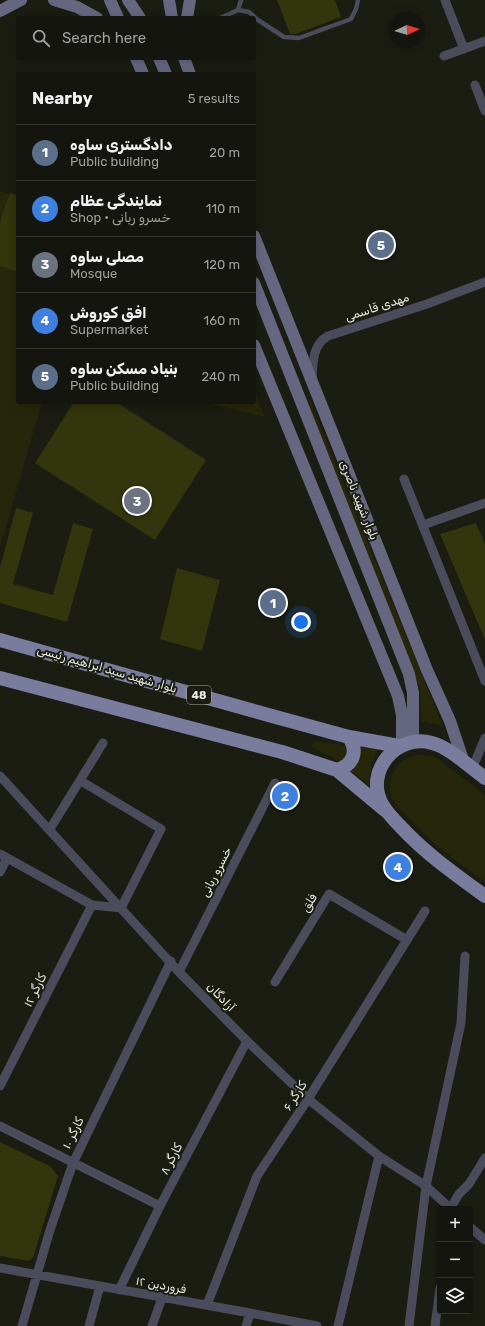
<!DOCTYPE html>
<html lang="en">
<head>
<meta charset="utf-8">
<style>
  body { margin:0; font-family:Rubik,Vazirmatn,sans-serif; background:#1d1e17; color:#f1f3f6 }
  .controls { position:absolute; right:12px; bottom:12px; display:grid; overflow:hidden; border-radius:4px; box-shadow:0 2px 10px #0003 }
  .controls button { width:36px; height:36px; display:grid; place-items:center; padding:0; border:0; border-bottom:1px solid #33342e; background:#14150e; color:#f1f3f6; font:20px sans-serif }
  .compass { position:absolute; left:389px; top:12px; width:36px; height:36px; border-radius:50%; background:#14150e; box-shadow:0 2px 10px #0003; rotate:86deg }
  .you { position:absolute; left:301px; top:622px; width:14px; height:14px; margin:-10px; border:3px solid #fff; border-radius:50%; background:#1a73e8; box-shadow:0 0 0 6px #1a73e833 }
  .badge { display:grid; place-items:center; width:26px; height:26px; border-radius:50%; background:#8c9099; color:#fff; font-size:13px; font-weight:700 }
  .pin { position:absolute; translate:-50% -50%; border:2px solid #fff; box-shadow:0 1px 4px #0006 }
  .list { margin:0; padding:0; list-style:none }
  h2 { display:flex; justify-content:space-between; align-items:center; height:52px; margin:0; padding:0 16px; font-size:17px }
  h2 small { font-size:13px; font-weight:400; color:#9d9f9e }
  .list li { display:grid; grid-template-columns:26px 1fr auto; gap:12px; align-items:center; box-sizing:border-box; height:56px; padding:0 16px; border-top:1px solid #33342e }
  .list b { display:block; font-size:15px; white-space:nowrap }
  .list p { margin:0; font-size:13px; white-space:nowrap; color:#9d9f9e }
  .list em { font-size:13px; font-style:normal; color:#9d9f9e }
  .icon { flex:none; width:22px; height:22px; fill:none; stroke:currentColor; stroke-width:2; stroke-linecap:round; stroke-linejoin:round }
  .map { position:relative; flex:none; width:485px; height:1326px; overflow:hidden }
  .search { position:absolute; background:#14150e; box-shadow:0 2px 10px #0003; left:16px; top:16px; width:240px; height:44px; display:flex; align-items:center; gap:10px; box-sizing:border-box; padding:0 14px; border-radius:4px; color:#9d9f9e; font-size:15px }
  .panel { position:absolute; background:#14150e; box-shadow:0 2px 10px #0003; left:16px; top:72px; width:240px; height:332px; border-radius:4px }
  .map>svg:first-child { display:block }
  .green { fill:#26270a }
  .building { fill:#33350c }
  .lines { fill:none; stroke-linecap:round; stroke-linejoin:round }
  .lane { stroke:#4a4c5c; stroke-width:4.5 }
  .street { stroke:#4a4c5c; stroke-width:9 }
  .secondary { stroke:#656781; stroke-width:12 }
  .primary { stroke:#797c9d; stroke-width:14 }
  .labels { text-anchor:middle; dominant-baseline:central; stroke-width:4; stroke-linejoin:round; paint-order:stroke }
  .shield { fill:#1b1c12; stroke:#adaea6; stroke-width:1 }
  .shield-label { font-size:11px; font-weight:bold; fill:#ebece5 }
  .street-label { font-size:12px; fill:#ebece5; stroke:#1b1c12 }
</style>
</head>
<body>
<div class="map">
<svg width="485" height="1326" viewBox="0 0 485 1326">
  <rect width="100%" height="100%" fill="#1b1c12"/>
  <!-- green -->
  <path class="green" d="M0,191L18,196V402H42L0,548Z
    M254,390L265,417L203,402H254Z
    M308,396L443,726L421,721L420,689L311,417Z
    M314,741L378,749L372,763L369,785L332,757L312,747Z
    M416,755L430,756L437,758L485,795V882C458,862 431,843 409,819C403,813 397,808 393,800C389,792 389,782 393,773C397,763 406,758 416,755Z"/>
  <!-- building -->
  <path class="building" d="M277,0H335L341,17L296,34H290Z
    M10,193L18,195V272L0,266V222Z
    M74,402H116L206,460L155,540L35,463Z
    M16,508L33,513L13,584L53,595L73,523L93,529L67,622L0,603V567Z
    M476,523L485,544V640L440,534Z
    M177,568L220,580L202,651L160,639Z
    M0,1142L50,1166L58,1176L33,1258L28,1261L0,1256Z"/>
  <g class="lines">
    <!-- lane -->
    <path class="lane" d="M238,10L241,0
      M220,18L238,10L249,12L258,20L284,37L299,38L351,19L356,9L358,0"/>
    <!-- street -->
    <path class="street" d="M445,0L464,49
      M444,56L485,41
      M475,85L485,111
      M312,380C313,363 312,345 328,336L427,304L485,282
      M404,479L485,681
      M423,525L485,503
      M472,769L485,738
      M0,776L179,972L247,1041L308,1099L379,1156L426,1186L451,1209
      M81,781L161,829L121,908
      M50,829L103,743
      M0,854L92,905L121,908
      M0,872L7,858
      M179,972L275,783
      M275,982L329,894L407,940
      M0,1086L92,905
      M0,1126L160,1206
      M450,1209L459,1194L469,1184L485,1158
      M470,1227L485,1240
      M0,1268L250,1313L317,1326
      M119,1290L160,1206L247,1041
      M207,1305L257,1176L308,1099L425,911
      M22,1326L50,1230L73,1163L171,961
      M89,1326L100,1286
      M152,1326L162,1298
      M246,1326L250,1313
      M338,1326L379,1156
      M409,1326L426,1186L461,1023L465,956
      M435,1326L440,1288"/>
    <!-- secondary -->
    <path class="secondary" d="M54,0L77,7L97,18
      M110,0L118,18
      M128,0L140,18
      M169,0L172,18
      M0,11L21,0
      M187,18L190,0
      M136,58L143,74
      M159,58L166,74
      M184,58L190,74
      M254,236L427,670L450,721L464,763
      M254,283L409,674L413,693V742
      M254,345L398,696L402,715V745"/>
    <!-- primary -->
    <path class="primary" d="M0,640L283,719L349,737L399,746
      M0,678L282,752L337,770L385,810
      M337,770C354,765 358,751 349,737
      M485,778C471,768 449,747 432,743C397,733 364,771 382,804C387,813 394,820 401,827C426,854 456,875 485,896"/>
  </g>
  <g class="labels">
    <!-- shield labels -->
    <rect class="shield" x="187" y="686" width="24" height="18" rx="3"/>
    <g class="shield-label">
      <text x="199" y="695">48</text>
    </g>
    <!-- street labels -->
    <g class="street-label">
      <text transform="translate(377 307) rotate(-18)">مهدی قاسمی</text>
      <text transform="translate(359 500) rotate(68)">بلوار شهید ناصری</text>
      <text transform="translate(107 669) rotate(16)">بلوار شهید سید ابراهیم رئیسی</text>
      <text transform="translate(216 872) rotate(-63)">خسرو ربانی</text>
      <text transform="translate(309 903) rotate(-59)">فلق</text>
      <text transform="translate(35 990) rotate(-63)">کارگر ۱۲</text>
      <text transform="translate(221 997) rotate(46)">آزادگان</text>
      <text transform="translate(295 1096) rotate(-57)">کارگر ۶</text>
      <text transform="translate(73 1133) rotate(-64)">کارگر ۱۰</text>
      <text transform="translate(171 1159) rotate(-62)">کارگر ۸</text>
      <text transform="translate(161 1285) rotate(10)">۱۲ فروردین</text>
    </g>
  </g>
</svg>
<div class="controls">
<button>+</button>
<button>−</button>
<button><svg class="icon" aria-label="layers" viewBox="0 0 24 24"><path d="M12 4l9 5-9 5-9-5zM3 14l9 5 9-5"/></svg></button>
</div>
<svg class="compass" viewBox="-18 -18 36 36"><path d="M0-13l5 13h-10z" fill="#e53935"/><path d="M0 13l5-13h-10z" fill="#9d9f9e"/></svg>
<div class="you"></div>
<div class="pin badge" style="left:273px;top:603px;background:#5c6f8a">1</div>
<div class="pin badge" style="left:285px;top:796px;background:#3f7fe0">2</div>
<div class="pin badge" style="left:137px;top:501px;background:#6b7280">3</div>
<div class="pin badge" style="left:398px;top:867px;background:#3f7fe0">4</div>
<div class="pin badge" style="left:381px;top:245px;background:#5c6f8a">5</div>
<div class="search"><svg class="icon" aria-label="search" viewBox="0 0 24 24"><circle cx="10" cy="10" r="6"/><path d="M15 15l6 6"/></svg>Search here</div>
<section class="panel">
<h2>Nearby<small>5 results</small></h2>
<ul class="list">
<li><span class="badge" style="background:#5c6f8a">1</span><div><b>دادگستری ساوه</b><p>Public building</p></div><em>20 m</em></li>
<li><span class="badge" style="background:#3f7fe0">2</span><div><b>نمایندگی عظام</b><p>Shop · خسرو ربانی</p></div><em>110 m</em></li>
<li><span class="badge" style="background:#6b7280">3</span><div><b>مصلی ساوه</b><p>Mosque</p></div><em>120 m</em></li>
<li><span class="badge" style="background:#3f7fe0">4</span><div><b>افق کوروش</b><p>Supermarket</p></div><em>160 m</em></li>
<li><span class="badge" style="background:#5c6f8a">5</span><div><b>بنیاد مسکن ساوه</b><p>Public building</p></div><em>240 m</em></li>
</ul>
</section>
</div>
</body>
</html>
